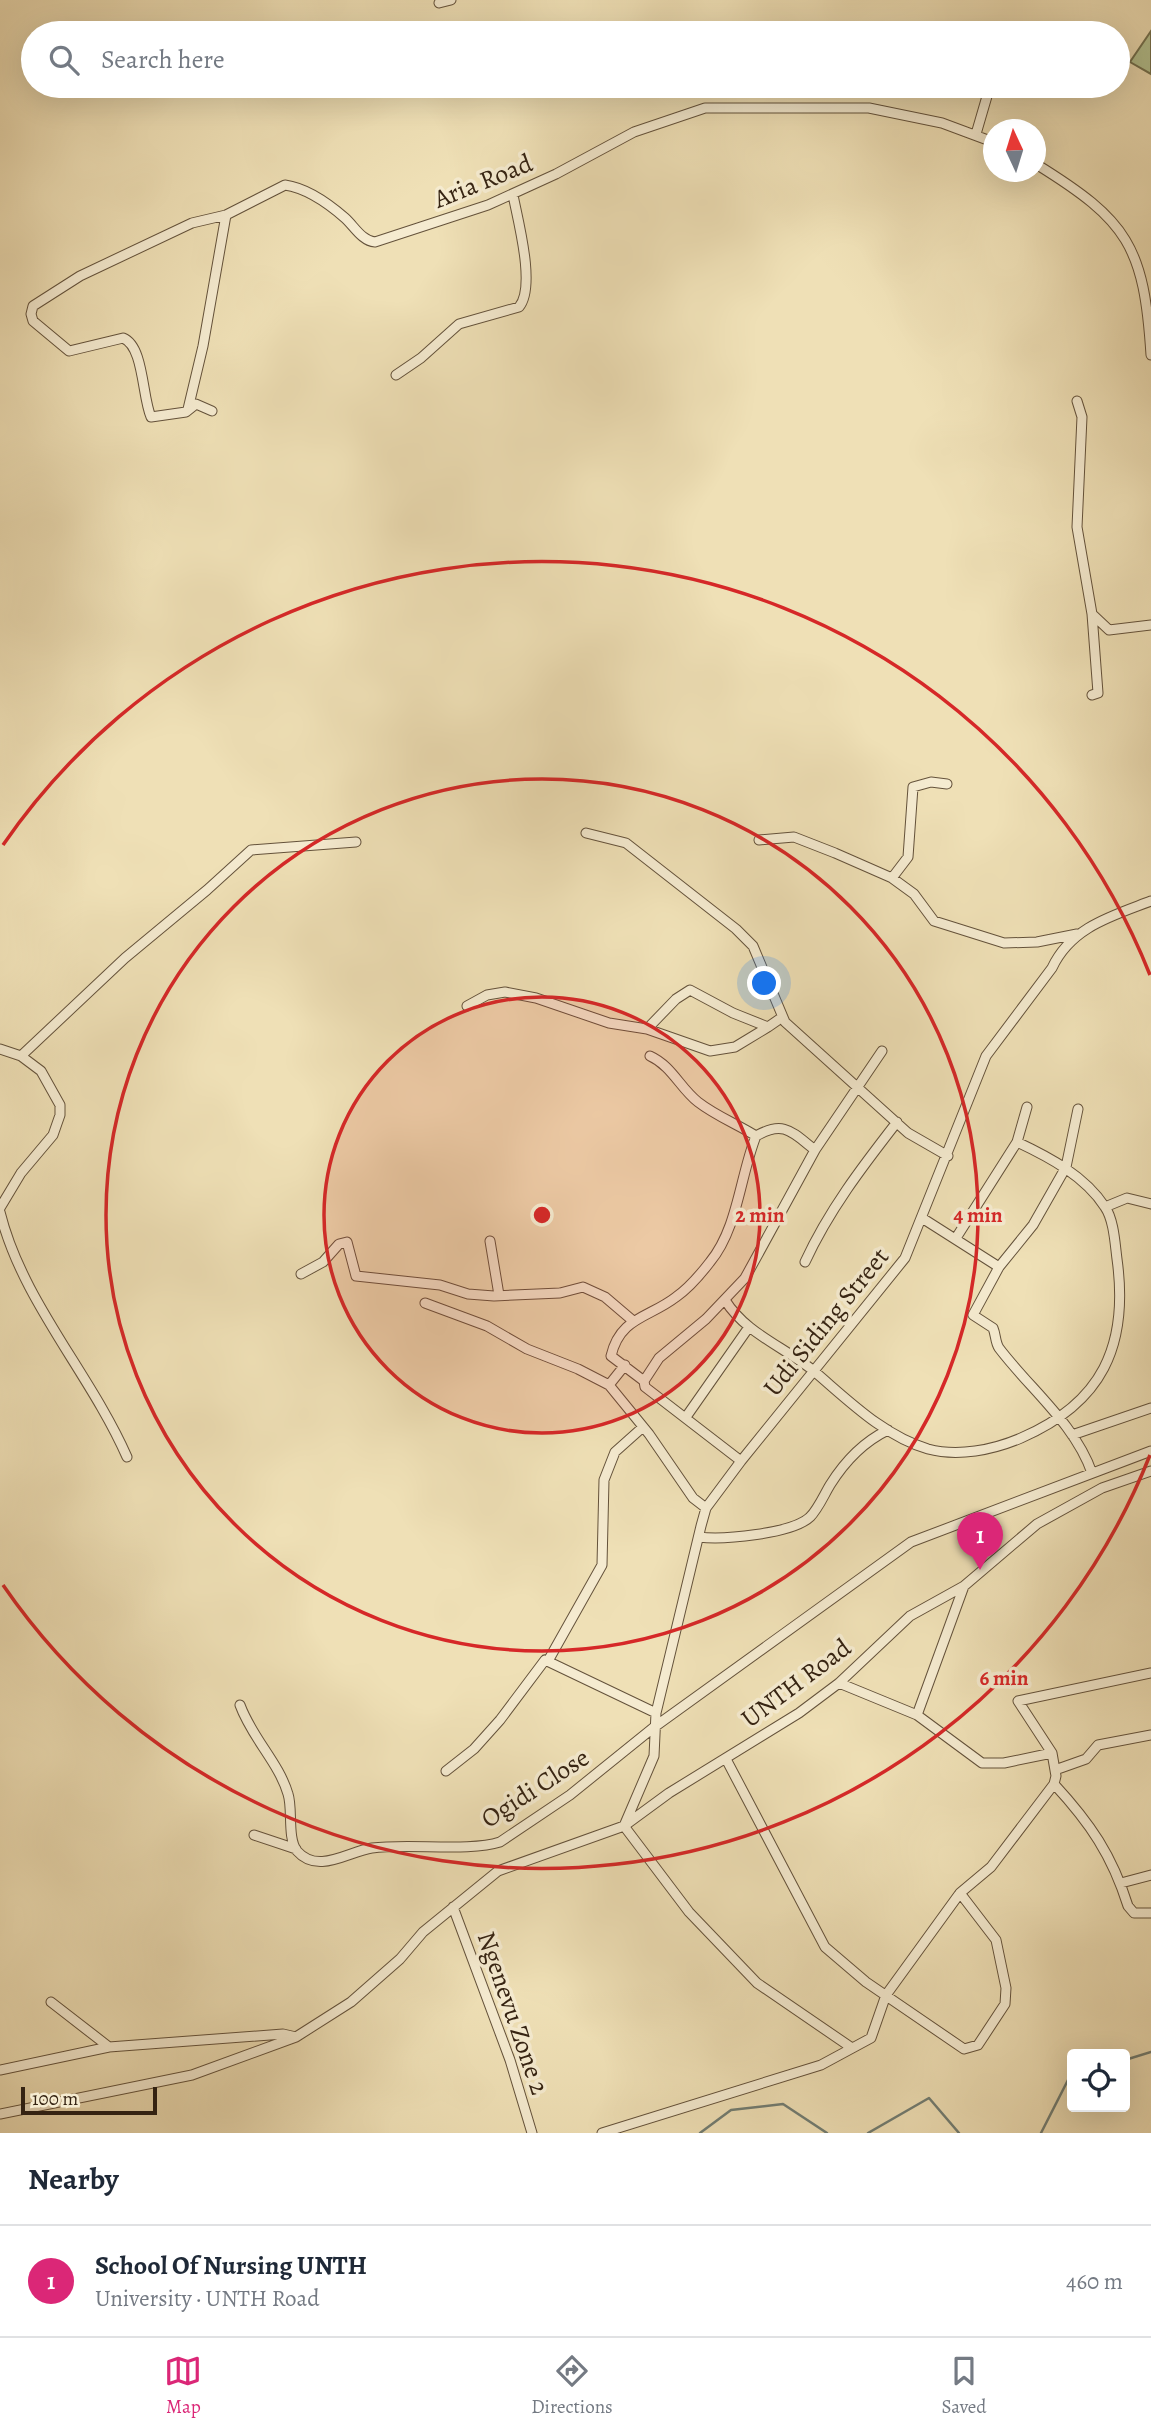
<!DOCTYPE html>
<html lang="en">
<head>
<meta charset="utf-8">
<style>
  body { margin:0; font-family:Alegreya,serif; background:#f2f2f3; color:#1f2937 }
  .controls { position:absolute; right:21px; bottom:21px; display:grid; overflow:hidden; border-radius:7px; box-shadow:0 7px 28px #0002 }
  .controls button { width:63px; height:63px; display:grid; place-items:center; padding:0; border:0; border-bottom:2px solid #e0e1e3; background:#fff; color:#1f2937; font:35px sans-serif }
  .compass { position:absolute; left:983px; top:119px; width:63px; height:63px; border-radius:50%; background:#fff; box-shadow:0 7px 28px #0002; rotate:356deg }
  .scale { position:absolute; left:21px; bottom:18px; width:136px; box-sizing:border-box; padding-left:7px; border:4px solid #352312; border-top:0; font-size:19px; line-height:24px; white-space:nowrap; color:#352312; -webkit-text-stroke:5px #f5ebd0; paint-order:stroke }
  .you { position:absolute; left:765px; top:984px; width:24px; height:24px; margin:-18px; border:5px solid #fff; border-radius:50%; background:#1a73e8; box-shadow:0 0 0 10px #1a73e833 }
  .badge { display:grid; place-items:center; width:46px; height:46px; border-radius:50%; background:#db2777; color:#fff; font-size:23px; font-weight:700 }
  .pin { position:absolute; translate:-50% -58px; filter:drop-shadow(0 2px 4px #0008) }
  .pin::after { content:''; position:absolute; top:37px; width:24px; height:21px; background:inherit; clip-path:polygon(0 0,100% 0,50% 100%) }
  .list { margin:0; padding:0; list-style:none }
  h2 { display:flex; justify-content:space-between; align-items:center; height:91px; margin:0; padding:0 28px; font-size:30px }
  h2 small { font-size:23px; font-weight:400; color:#747a83 }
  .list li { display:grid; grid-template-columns:46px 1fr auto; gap:21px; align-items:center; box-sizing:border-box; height:112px; padding:0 28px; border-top:2px solid #e0e1e3 }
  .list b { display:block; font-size:26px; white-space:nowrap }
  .list p { margin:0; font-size:23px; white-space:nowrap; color:#747a83 }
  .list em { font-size:23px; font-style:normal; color:#747a83 }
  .icon { flex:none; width:38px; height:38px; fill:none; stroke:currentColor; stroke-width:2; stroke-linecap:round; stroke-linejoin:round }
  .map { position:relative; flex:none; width:1151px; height:2133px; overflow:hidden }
  .search { position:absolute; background:#fff; box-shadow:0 7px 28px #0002; left:21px; right:21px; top:21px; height:77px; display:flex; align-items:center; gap:18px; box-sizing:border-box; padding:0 24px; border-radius:38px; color:#747a83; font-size:26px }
  .sheet { height:203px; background:#fff }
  nav { display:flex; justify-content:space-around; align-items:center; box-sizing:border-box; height:98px; border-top:2px solid #e0e1e3; background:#fff; font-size:19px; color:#747a83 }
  nav a { display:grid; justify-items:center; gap:4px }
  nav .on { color:#db2777 }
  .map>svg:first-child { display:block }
  .green { fill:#b4c392; stroke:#747352; stroke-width:2 }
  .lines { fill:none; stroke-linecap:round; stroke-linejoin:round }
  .stream { stroke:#727e74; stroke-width:2.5 }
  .minor-casing { stroke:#64523b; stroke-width:11 }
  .minor { stroke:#f5ebd0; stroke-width:9 }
  .ring { fill:none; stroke:#d62828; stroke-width:3.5 }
  .labels { text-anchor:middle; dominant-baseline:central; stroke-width:7; stroke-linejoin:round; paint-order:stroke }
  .street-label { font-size:26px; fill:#352312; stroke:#f5ebd0 }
  .centre { fill:#d62828; stroke:#f5ebd0; stroke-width:3.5 }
  .ring-label { font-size:21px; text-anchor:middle; font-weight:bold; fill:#d62828; stroke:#f5ebd0; stroke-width:7; stroke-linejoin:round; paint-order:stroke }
</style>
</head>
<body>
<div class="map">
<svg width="1151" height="2133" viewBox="0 0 1151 2133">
  <rect width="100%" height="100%" fill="#efe0b6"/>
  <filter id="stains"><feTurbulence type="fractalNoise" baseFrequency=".00286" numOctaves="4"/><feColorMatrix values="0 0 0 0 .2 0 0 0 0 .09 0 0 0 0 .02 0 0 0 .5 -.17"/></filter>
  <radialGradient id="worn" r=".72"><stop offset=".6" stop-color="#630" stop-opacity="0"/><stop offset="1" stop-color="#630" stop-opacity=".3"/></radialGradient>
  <!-- green -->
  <path class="green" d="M1151,31V74L1130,62Z"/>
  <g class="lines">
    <!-- stream -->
    <path class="stream" d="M1125,2060L1151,2052
      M700,2133L731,2110L783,2104L827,2133
      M868,2133L929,2098L959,2133
      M1041,2133L1069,2078L1072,2077"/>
    <!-- minor casing -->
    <g class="minor-casing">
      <path id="minor" d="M439,3L451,0
        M976,134L990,86
        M1036,164C1128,221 1144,246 1151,355
        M396,375L421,358L459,324L519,307C536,287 518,221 513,195
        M1077,401L1082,417L1077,527L1092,614L1109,630L1151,625
        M188,409L203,346L226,215
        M212,411L196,404L186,412L151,417C142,397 144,346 123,338L69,351L33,321L31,314L33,306L80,276L192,223L226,215L285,185C306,188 329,204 345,218C354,226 362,241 375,242L488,205L556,174L634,132L705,108H869L942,123L993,142
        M1092,695L1098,693L1092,614
        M586,833L626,843L736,929L753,946L785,1022L908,1133L948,1156
        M759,840L794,837L835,853L892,878L914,894L934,921L1004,943L1037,942L1077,934
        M892,878L908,857L913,787L931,782L947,784
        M467,1006L487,995L505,992L536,998L609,1023L647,1029L710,1051L735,1047L768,1027
        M647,1029L676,999L690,990L733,1013L768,1027L781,1018
        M0,1049L21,1056L41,1071L60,1105V1115L53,1135L21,1173L0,1208
        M21,1056L125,958L207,890L251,850L356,842
        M650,1056C672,1066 680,1088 698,1102C716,1116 737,1124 756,1136C784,1120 792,1132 815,1150
        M1078,1109L1066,1167L1033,1225L999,1267L973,1315L993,1328C996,1335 995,1342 999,1348C1030,1389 1075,1424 1092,1473
        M1105,1207L1127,1198L1151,1204
        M0,1212C22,1301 90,1373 127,1457
        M922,1218L999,1267
        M956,1238L1017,1142L1027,1107
        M490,1241L499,1295
        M805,1262C829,1210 862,1167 897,1122
        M301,1274L323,1262L339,1244L347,1242L356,1276L440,1285L468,1294L494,1296L560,1293L583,1287L605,1297L632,1320
        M725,1300C746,1334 785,1347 815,1372C849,1401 884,1436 928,1449C958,1457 993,1450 1021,1438C1102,1403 1129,1346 1117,1259C1115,1244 1114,1220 1105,1207C1085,1176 1049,1157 1017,1142
        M425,1303L487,1326L527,1349L578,1369L609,1385L649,1434L693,1498L706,1508
        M644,1381L659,1358L706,1319L745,1278L815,1150L882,1051
        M609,1385L625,1365
        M686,1417L749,1327
        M1072,1435L1151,1408
        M741,1461L645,1387L644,1381L611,1356C620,1317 649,1318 676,1297C689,1288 700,1275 710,1262C738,1228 740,1176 756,1136
        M699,1537C722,1540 792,1534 810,1517C818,1509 824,1495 830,1485C845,1461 863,1442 888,1430
        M548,1661L602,1565L604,1480L615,1452L643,1427
        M240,1705C252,1738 279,1763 288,1794C293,1809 287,1838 297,1851C318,1875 349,1851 372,1848C409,1843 469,1852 500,1842L570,1795L653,1728L911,1542L1151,1451
        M917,1715L964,1586
        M1052,1753L1018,1701L1151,1673
        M726,1759L825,1947L866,1982L964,2049L978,2045L1005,2004L1006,1988L996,1940L960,1893L991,1867L1054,1784L1056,1776L1052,1753L1004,1763H982L917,1715L839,1683
        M1055,1770L1086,1759L1098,1745L1151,1735
        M446,1771L474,1749L500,1720L545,1660L656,1713
        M1054,1784C1090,1823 1112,1855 1128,1906L1134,1913H1151
        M254,1835L296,1849
        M1121,1883L1151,1875
        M453,1907L510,2060L532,2133
        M51,2002L109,2047
        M852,2048L757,1983L689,1912L624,1826L654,1756L656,1713L701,1526L706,1508L741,1461L905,1258L986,1056L1052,968C1071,927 1112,916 1151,901
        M0,2070L109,2047L283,2034L296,2037
        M0,2114L192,2075L296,2037L351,2002L400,1959L423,1932L498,1871L624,1826L669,1793L799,1713L839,1683L910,1616L964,1586L1037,1524L1102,1488L1151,1471
        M602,2133L821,2065L871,2038L886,1995L960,1893"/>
    </g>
    <!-- minor -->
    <use href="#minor" class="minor"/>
  </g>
  <!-- distance rings -->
  <circle cx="542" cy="1215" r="218" fill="#d62828" fill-opacity=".12"/>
  <g class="ring">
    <circle cx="542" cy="1215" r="218"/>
    <circle cx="542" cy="1215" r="436"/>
    <path d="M1150 1455A654 654 0 0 1 3 1585M3 845A654 654 0 0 1 1150 975"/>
  </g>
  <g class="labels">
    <!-- street labels -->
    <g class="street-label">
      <text transform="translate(483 181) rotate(-22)">Aria Road</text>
      <text transform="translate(826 1322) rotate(-51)">Udi Siding Street</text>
      <text transform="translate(796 1683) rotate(-37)">UNTH Road</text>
      <text transform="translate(535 1788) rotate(-33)">Ogidi Close</text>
      <text transform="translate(513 2013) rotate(71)">Ngenevu Zone 2</text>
    </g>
  </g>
  <circle cx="542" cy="1215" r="10" class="centre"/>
  <g class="ring-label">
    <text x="760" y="1222">2 min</text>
    <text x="978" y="1222">4 min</text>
    <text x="1004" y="1685">6 min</text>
  </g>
  <rect width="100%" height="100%" filter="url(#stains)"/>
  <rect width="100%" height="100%" fill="url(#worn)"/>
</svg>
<div class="controls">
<button><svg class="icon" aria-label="locate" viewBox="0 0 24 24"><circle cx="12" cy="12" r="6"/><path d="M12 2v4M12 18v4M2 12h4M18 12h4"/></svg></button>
</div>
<svg class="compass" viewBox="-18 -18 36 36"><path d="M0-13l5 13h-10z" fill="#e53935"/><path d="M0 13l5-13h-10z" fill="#747a83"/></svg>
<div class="scale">100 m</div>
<div class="you"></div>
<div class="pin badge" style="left:980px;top:1570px">1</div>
<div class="search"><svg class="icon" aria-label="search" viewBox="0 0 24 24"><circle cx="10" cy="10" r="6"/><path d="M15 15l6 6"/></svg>Search here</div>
</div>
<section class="sheet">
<h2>Nearby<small></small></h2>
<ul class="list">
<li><span class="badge">1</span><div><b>School Of Nursing UNTH</b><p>University · UNTH Road</p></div><em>460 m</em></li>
</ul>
</section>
<nav>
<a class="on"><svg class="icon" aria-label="map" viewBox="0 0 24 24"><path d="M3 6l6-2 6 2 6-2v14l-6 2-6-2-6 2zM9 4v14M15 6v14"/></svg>Map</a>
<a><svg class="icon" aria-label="directions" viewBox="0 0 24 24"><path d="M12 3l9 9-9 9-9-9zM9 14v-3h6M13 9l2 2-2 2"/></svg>Directions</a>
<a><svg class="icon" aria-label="saved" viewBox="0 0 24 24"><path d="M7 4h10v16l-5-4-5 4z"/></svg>Saved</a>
</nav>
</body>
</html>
